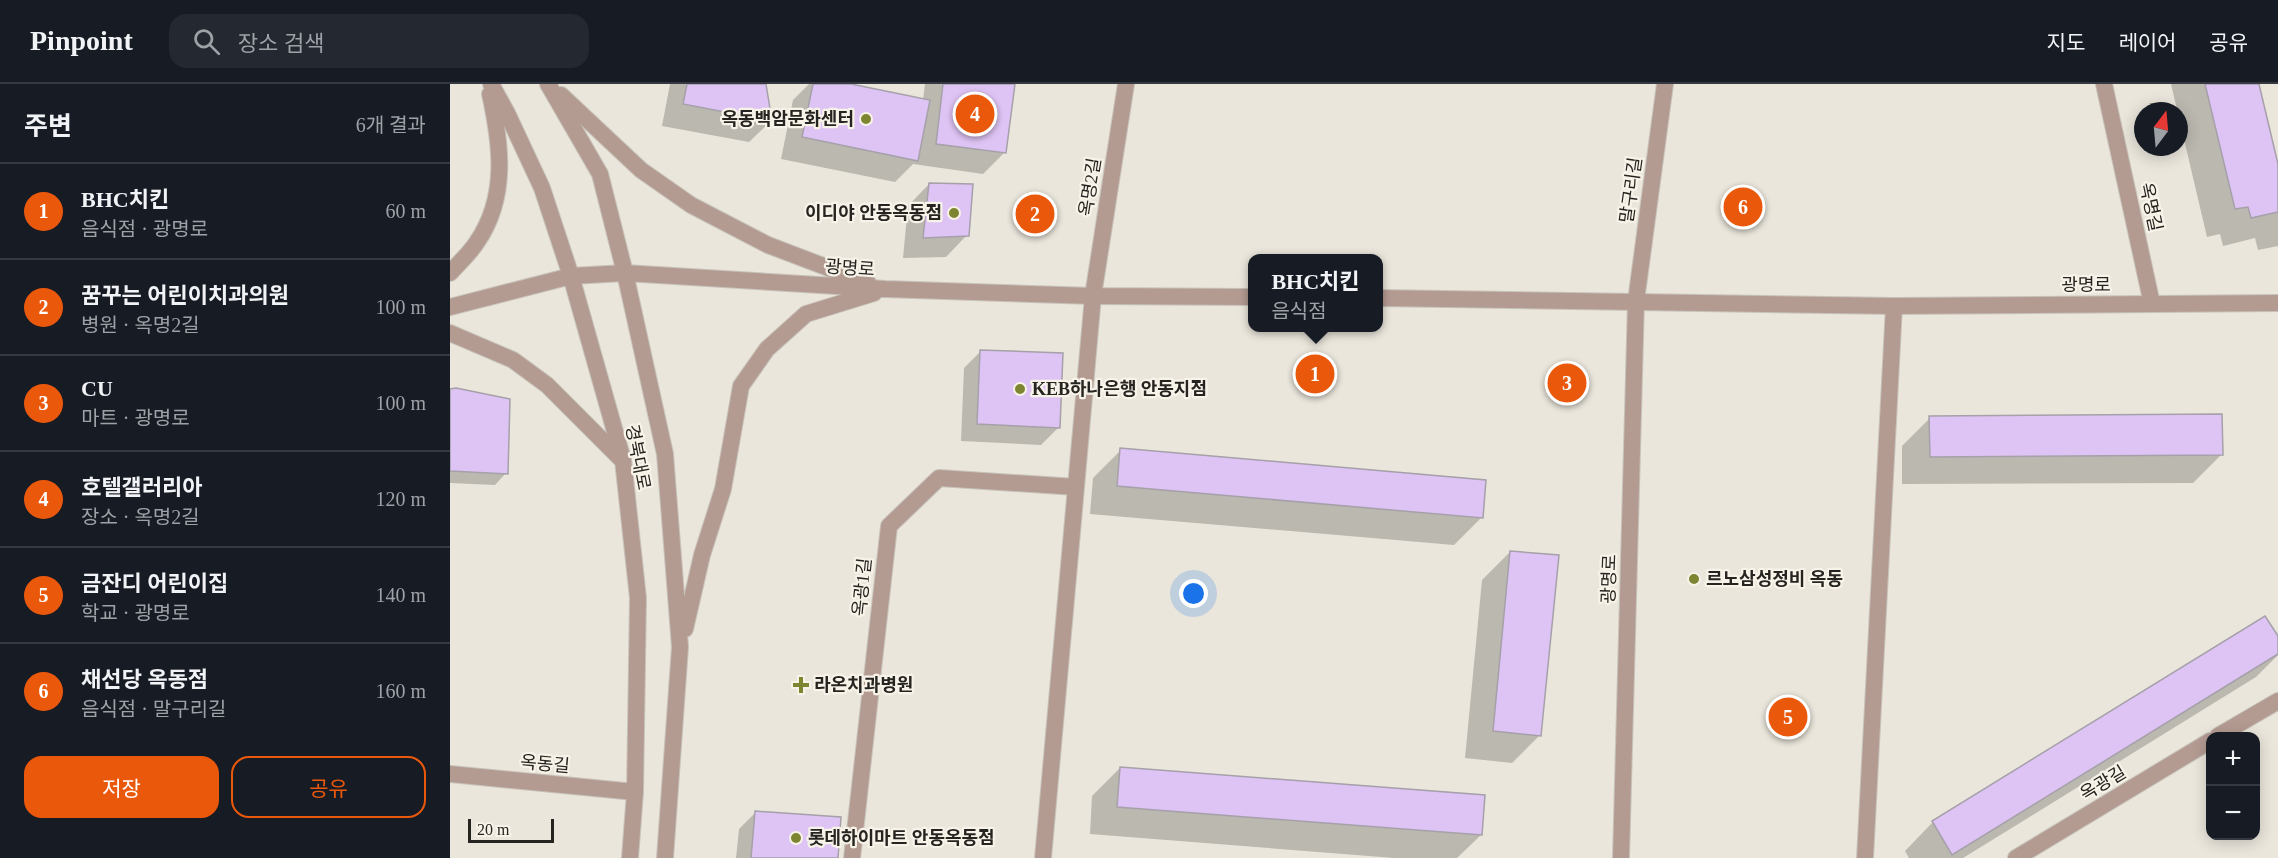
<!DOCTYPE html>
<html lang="ko">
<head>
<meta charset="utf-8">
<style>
  body { margin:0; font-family:"Times New Roman","Noto Sans KR",serif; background:#242831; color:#f1f3f6 }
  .controls { position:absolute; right:18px; bottom:18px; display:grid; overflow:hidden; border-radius:12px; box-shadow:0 3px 15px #0003 }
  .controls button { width:54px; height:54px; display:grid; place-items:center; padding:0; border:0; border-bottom:2px solid #363941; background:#171b24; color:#f1f3f6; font:30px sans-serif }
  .compass { position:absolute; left:1684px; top:18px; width:54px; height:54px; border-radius:50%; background:#171b24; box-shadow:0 3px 15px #0003; rotate:16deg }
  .scale { position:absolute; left:18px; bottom:15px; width:86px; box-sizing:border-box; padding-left:6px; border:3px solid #262420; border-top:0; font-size:16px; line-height:21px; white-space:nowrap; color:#262420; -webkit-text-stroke:4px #f8f3e9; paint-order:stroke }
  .you { position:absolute; left:744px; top:510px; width:21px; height:21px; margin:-15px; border:4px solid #fff; border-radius:50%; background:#1a73e8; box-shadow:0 0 0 9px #1a73e833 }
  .badge { display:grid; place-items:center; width:39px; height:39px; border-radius:50%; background:#ea580c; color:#fff; font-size:20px; font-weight:700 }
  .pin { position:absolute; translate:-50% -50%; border:3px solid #fff; box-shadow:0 2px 6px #0006 }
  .popup { position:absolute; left:798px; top:170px; width:135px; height:78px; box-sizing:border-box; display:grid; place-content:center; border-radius:12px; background:#171b24; filter:drop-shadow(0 2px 4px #0005); font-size:20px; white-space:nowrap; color:#9ea1a6 }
  .popup b { font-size:22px; color:#f1f3f6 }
  .popup::after { content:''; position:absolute; left:50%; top:100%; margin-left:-12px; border:12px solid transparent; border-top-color:#171b24 }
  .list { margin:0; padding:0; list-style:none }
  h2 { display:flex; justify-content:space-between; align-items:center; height:78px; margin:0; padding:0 24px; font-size:26px }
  h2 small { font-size:20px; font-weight:400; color:#9ea1a6 }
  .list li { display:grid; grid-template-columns:39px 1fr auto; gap:18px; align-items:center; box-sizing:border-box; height:96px; padding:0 24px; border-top:2px solid #363941 }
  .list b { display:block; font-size:22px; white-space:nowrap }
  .list p { margin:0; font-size:20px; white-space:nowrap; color:#9ea1a6 }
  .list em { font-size:20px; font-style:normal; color:#9ea1a6 }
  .actions { display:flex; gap:12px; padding:18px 24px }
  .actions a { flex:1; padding:14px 0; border:2px solid #ea580c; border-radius:18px; text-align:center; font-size:21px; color:#ea580c }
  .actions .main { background:#ea580c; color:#fff }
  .icon { flex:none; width:33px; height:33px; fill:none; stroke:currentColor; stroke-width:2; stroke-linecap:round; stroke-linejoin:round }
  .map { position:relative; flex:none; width:1828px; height:774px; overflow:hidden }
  header { display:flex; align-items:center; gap:36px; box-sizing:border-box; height:84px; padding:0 30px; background:#171b24; border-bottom:2px solid #363941 }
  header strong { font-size:28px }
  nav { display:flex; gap:33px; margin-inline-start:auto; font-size:21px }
  .search { width:420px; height:54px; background:#242831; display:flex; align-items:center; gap:15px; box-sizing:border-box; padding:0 21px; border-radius:18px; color:#9ea1a6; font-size:22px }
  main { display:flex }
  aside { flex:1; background:#171b24 }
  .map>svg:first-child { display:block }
  .shadow { fill:#0003 }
  .building { fill:#dec4f4; stroke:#a5a0a9; stroke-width:1.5 }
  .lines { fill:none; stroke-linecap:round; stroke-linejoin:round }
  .minor-casing { stroke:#c7c3ba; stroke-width:18 }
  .tertiary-casing { stroke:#c7c3ba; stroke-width:18 }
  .minor { stroke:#b49b92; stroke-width:16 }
  .tertiary { stroke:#b49b92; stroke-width:16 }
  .poi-dot { fill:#7d8531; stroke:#f8f3e9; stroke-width:2 }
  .labels { text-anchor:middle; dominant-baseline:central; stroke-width:4.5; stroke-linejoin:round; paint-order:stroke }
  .poi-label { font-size:18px; font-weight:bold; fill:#262420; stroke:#f8f3e9; text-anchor:start }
  .street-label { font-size:18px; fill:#262420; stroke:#f8f3e9 }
</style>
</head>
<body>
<header>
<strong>Pinpoint</strong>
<div class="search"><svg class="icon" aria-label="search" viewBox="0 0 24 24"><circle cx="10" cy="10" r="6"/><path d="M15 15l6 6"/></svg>장소 검색</div>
<nav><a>지도</a><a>레이어</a><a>공유</a></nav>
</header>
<main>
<aside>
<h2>주변<small>6개 결과</small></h2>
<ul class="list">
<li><span class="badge">1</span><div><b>BHC치킨</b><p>음식점 · 광명로</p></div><em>60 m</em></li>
<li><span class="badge">2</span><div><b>꿈꾸는 어린이치과의원</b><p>병원 · 옥명2길</p></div><em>100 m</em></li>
<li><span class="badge">3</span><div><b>CU</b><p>마트 · 광명로</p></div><em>100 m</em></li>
<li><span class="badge">4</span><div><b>호텔갤러리아</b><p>장소 · 옥명2길</p></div><em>120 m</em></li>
<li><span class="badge">5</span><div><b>금잔디 어린이집</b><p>학교 · 광명로</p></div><em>140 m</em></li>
<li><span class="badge">6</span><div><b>채선당 옥동점</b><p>음식점 · 말구리길</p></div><em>160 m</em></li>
</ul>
<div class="actions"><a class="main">저장</a><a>공유</a></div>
</aside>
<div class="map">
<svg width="1828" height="774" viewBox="0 0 1828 774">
  <rect width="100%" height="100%" fill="#eae6dc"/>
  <!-- shadow -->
  <path class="shadow" d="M220,0H314L321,37L299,58L212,42Z
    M359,0H394L473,16L475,0H564L555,68L533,90L463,80L445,98L331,75L343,16Z
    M1721,0H1808L1828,87V162L1808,166L1805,154L1773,162L1770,150L1757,153Z
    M479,100L517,151L496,173L453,174L458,122Z
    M531,267L608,344L591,361L511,357L514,284Z
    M0,307L56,389L45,401L0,399Z
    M1480,334L1771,371L1743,399L1452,400V362Z
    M671,366L1032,433L1004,461L640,430L643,394Z
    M1060,468L1090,651L1062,679L1015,674L1032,496Z
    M1815,534L1828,555V571L1806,593L1513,774H1459L1455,767L1482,739Z
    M670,684L1031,751L1007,774H944L640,750L642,712Z
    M306,728L386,774H286L289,745Z"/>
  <!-- building -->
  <path class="building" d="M237,0H316L322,37L233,20Z
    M363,0H401L480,16L468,77L352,53Z
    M493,0H565L556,69L486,60Z
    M1755,0H1809L1828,80V128L1801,134L1798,123L1785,125Z
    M479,99L523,100L519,152L473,154Z
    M530,266L613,269L610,344L527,340Z
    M6,304L60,315L58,390L0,387V305Z
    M1772,330L1773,371L1480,373L1479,332Z
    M670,364L1036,396L1033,434L667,402Z
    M1060,467L1109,471L1091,652L1043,647Z
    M1815,532L1828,552V570L1502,771L1482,737Z
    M670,683L1035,711L1032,751L667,723Z
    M305,727L391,733L388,774H301Z"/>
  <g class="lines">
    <!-- minor casing -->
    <g class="minor-casing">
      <path id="minor" d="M1654,0L1702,220
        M1768,652L1828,617
        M0,690L185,708
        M402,774L439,442L489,394L626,403
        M593,774L643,212L676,0
        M1171,774L1186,217L1215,0
        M1415,774L1444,222
        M1566,774L1760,657"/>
    </g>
    <!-- tertiary casing -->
    <g class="tertiary-casing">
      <path id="tertiary" d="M41,0L57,29L92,104L121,192L173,376L188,514L185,708L180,774
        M98,0L150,90L175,189L215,370L230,563L215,774
        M111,11L191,86L241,121L318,161L418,199
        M0,189C9,179 20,169 27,158C58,113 51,60 40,10
        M928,214L1444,222L1828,219
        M0,223L121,192L175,189L435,205L643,212L802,213
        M0,249L63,276L97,301L171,375
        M235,545L252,471L273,405L291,302L317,265L356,230L424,209"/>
    </g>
    <!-- minor -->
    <use href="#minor" class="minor"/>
    <!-- tertiary -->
    <use href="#tertiary" class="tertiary"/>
  </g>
  <!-- markers -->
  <g class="poi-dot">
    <circle cx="416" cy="35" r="6"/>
    <circle cx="504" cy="129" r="6"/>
    <circle cx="570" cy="305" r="6"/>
    <circle cx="1244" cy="495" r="6"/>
    <path d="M348 592h6v6h6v6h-6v6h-6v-6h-6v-6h6z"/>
    <circle cx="346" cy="754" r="6"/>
  </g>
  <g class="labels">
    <!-- poi labels -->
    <g class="poi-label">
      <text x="404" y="35" text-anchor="end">옥동백암문화센터</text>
      <text x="492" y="129" text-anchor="end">이디야 안동옥동점</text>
      <text x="582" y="305">KEB하나은행 안동지점</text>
      <text x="1256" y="495">르노삼성정비 옥동</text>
      <text x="364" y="601">라온치과병원</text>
      <text x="358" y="754">롯데하이마트 안동옥동점</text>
    </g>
    <!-- street labels -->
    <g class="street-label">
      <text transform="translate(640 103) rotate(-81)">옥명2길</text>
      <text transform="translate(1181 106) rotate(-82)">말구리길</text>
      <text transform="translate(1701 123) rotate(78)">옥명길</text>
      <text transform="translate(400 184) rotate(4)">광명로</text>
      <text x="1636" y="201">광명로</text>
      <text transform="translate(188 373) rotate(79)">경북대로</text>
      <text transform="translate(1159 495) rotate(-88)">광명로</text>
      <text transform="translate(412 503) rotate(-84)">옥광1길</text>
      <text transform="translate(95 680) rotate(5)">옥동길</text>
      <text transform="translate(1653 699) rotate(-31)">옥광길</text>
    </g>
  </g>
</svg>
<div class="controls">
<button>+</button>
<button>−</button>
</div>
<svg class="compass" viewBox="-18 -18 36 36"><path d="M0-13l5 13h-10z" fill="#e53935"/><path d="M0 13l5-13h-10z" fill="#9ea1a6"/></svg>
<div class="scale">20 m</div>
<div class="you"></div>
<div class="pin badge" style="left:865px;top:290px">1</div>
<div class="popup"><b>BHC치킨</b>음식점</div>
<div class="pin badge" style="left:585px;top:130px">2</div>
<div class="pin badge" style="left:1117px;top:299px">3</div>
<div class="pin badge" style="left:525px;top:30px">4</div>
<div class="pin badge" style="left:1338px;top:633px">5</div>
<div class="pin badge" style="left:1293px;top:123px">6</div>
</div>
</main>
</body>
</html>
